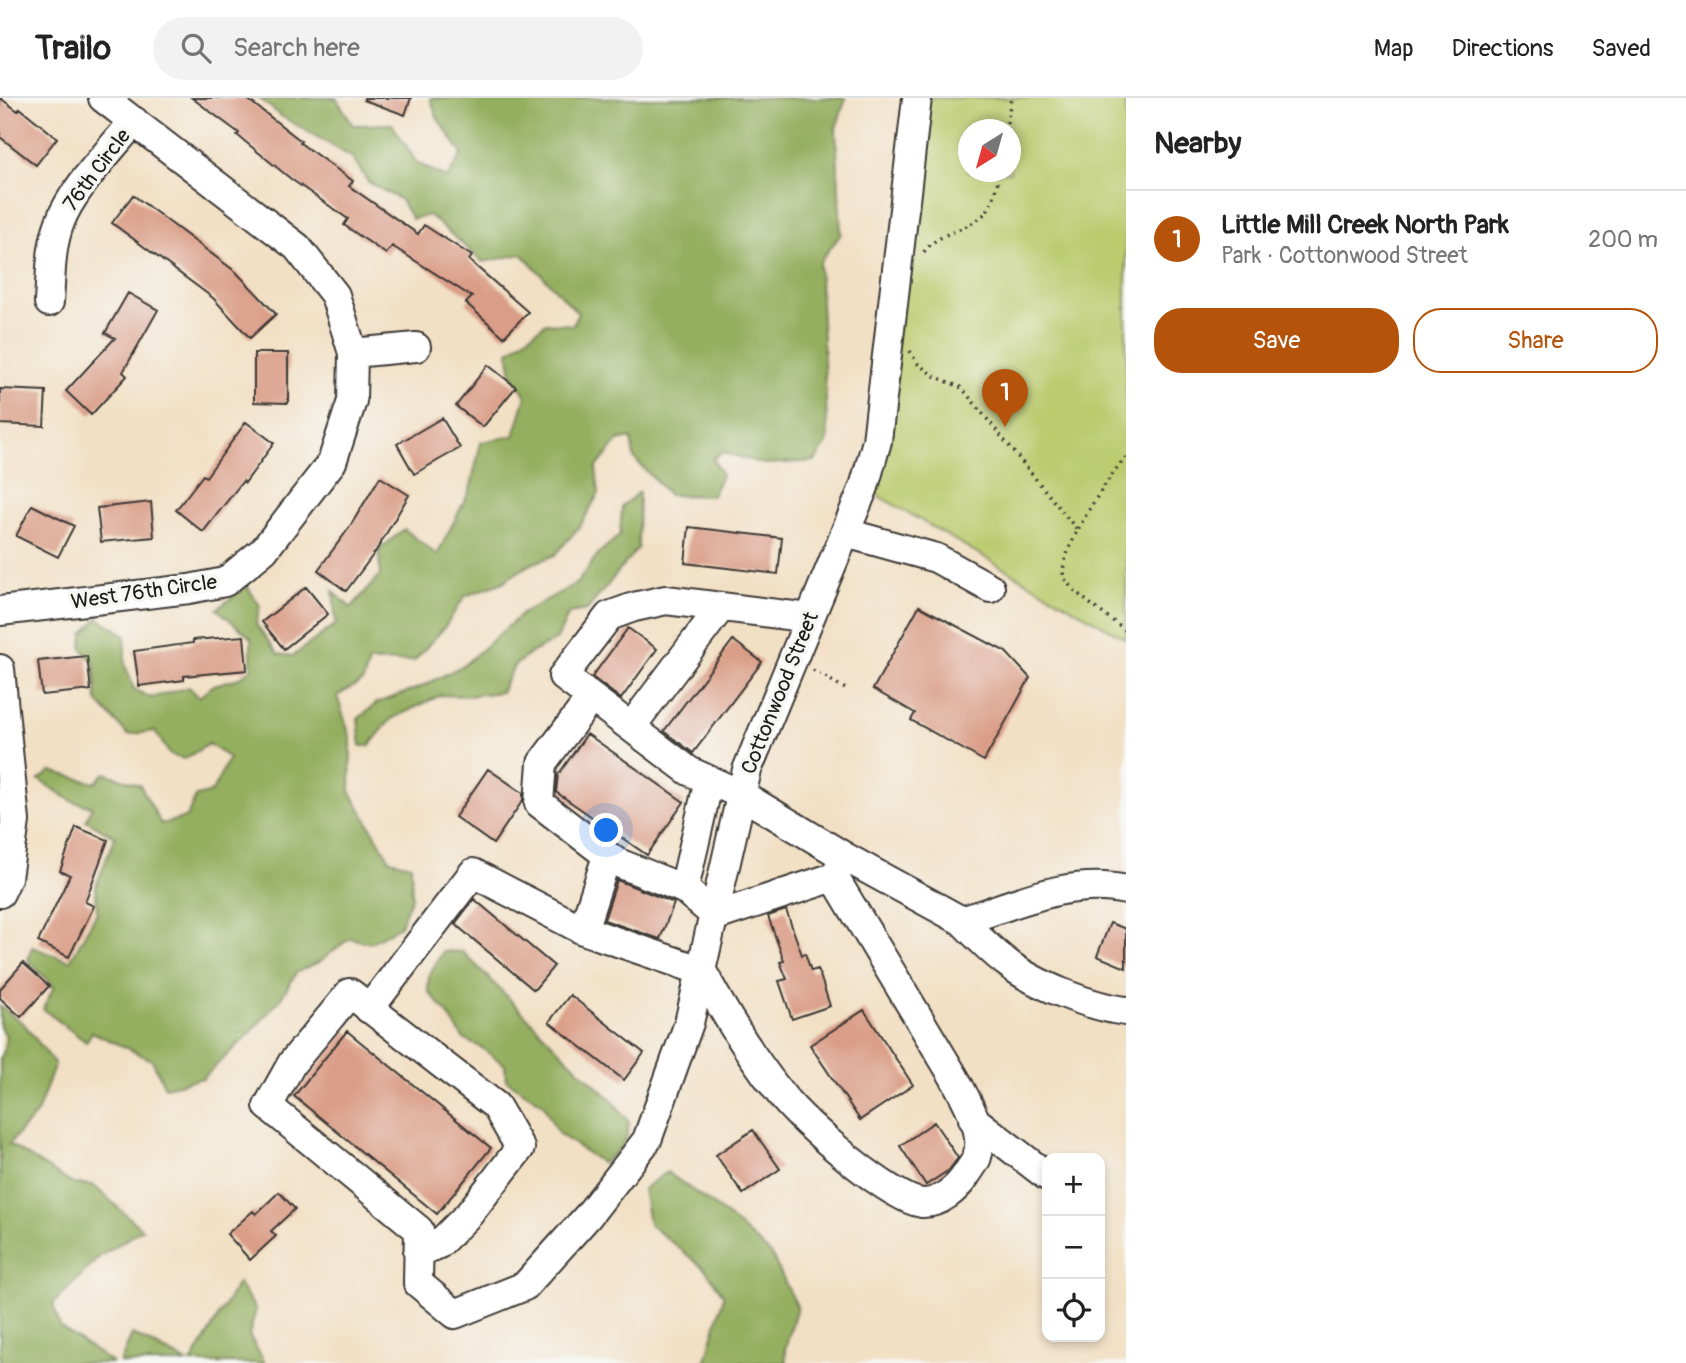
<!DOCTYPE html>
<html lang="en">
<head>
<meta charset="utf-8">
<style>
  body { margin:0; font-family:Pangolin,sans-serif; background:#f2f2f2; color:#222 }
  .controls { position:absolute; right:21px; bottom:21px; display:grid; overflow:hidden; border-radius:14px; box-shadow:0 4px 10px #0003 }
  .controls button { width:63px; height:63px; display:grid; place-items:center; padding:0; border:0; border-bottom:2px solid #e0e0e0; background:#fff; color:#222; font:35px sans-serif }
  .compass { position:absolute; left:958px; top:21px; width:63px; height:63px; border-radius:50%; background:#fff; box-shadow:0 4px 10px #0003; rotate:217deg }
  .you { position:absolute; left:607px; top:733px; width:24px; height:24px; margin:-18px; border:5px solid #fff; border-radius:50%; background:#1a73e8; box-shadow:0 0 0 10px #1a73e833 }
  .badge { display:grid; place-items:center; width:46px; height:46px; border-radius:50%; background:#b45309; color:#fff; font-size:23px; font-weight:700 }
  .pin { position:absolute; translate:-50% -58px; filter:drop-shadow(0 2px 4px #0008) }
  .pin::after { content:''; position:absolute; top:37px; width:24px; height:21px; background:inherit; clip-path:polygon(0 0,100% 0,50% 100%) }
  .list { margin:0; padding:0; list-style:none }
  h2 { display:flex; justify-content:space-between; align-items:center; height:91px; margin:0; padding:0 28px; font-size:30px }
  h2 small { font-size:23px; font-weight:400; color:#767676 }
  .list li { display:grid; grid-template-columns:46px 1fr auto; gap:21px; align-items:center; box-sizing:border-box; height:98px; padding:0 28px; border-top:2px solid #e0e0e0 }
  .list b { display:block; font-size:26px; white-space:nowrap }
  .list p { margin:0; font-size:23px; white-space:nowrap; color:#767676 }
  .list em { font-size:23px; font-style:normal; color:#767676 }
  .actions { display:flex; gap:14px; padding:21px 28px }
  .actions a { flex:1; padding:16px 0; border:2px solid #b45309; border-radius:28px; text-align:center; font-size:24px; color:#b45309 }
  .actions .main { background:#b45309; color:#fff }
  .icon { flex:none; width:38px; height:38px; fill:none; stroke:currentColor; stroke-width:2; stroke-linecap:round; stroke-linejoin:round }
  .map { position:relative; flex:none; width:1126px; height:1265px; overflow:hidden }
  header { display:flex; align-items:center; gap:42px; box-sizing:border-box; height:98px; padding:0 35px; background:#fff; border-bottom:2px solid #e0e0e0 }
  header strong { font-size:33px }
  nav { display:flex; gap:38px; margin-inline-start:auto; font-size:24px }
  .search { width:490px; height:63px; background:#f2f2f2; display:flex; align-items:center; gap:18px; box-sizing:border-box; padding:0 24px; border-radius:38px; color:#767676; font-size:26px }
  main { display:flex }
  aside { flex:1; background:#fff }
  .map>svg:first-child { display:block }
  .green { fill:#bbcb6e; stroke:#6c7445; stroke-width:2; fill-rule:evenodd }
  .forest { fill:#94af61; stroke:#58663e; stroke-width:2 }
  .building { fill:#da9d87 }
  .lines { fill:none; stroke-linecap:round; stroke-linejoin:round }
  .minor-casing { stroke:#3c3935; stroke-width:32 }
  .path { stroke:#3c3935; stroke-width:3.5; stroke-dasharray:2 5; stroke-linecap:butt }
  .minor { stroke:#fff; stroke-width:28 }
  .labels { text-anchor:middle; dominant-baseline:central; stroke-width:7; stroke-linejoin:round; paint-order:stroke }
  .street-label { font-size:21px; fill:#1c1c1c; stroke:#f6f6f2 }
</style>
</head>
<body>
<header>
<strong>Trailo</strong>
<div class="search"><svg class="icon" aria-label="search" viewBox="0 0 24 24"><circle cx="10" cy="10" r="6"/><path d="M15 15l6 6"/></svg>Search here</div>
<nav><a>Map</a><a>Directions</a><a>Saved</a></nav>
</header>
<main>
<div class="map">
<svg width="1126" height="1265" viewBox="0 0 1126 1265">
  <rect width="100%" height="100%" fill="#f6f6f2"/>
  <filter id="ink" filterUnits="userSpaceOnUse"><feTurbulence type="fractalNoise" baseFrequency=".0143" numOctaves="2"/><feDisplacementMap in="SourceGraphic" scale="14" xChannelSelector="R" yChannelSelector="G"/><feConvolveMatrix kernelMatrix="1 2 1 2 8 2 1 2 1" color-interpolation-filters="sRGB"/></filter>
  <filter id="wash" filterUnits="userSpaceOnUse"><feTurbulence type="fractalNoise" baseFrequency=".00686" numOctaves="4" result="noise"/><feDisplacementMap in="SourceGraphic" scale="28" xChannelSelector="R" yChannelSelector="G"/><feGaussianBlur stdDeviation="1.57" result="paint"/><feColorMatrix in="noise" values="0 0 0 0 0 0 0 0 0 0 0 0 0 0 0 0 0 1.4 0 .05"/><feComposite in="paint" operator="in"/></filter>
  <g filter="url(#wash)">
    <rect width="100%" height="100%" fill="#f2e0c5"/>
    <!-- green -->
    <path class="green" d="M926,0H1126V541L870,393ZM968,32H1010V74H968Z"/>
    <!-- forest -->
    <path class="forest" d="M259,0H336L353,27L392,26L417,65L447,80L462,56L437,19L430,0H846L836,30L841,136L819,165L828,343L815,363L764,366L722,354L713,361L722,377L712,398L669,397L634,360L631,340L618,343L596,370L599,395L580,428L555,457L529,467L501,485L465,498L444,530L414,563L369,564L363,583L337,598L351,641L350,693L390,762L411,767L412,798L400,828L370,845L350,840L319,864L297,874L279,903L248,937L203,980L165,989L152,962L92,934L86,944L43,911L54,889L28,862L32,849L70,863L97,814L96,788L115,739L86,722L92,709L72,703L39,682L51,673L95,685L105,675L140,687L161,726L187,719L196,698L212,694L229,660L209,646L184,661L170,657L155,633L128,637L97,603L94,564L82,551L83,536L98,520L125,537V567L134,591L151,600L189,589L199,599L214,587L239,580L251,571V540L217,511L247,488L260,508L256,526L278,556L293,558L336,526L333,493L351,510L380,477L379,452L404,431L437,457L470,392L481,344L514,338L526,298L512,276L508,254L546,225L573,227L578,215L522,156L483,164L429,117L412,121L401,102L368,84L353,60L281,18Z
      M639,394L638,450L587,512L569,515L557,541L531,555L514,568L501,594L467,598L441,597L391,621L369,648H361L358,621L377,605L421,589L464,567L523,515L577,485L599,455L620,437L622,408Z
      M443,853L463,854L579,972L612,1002L629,1024C627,1049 621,1050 602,1065L558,1035L543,1006L506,982L505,967L482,950L463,940L448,916L428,893L429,877Z
      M0,908L24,926L55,966L37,1015L9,1046L73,1086L93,1087L142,1131L99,1159L53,1206L60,1229L112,1265H0V961L3,956L6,938L0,929Z
      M667,1074L723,1114L771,1156L797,1208L785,1251L786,1265H705L724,1198L706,1172L649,1126L643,1091Z
      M238,1185L256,1212L249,1237L265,1265H191Z
      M132,1236L189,1265H120Z"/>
    <g id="blocks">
      <!-- building -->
      <path class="building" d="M0,0L18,13L20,10L57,40L36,67L0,39Z
        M192,0H246L301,43L300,45L353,83L349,88L418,136L424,127L472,158L469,162L528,214L504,239L466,205L472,199L392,148L386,156L344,127L348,121L291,81L237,37L239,35Z
        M364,0H411L405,17L364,2Z
        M133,97L236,174L276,216L250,240L213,200L112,125Z
        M128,195L158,212L123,274L127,278L91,317L66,293L115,240L105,235Z
        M254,255H288V305L254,304Z
        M488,267L516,289L483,329L456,308Z
        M0,291L46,293L44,328L0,326Z
        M442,320L460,350L414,376L397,346Z
        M246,324L274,345L245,385L243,383L203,434L176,412L203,377L206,379Z
        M380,379L409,397L376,453L346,493L318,472L349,430Z
        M151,404L154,439L101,444L97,410Z
        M32,407L74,428L58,459L16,438Z
        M689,429L782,440L778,476L685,465Z
        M306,489L328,516L284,551L262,524Z
        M919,508L1006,554L1030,580L984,663L911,622L915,615L873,591Z
        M628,530L657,551L621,601L592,579Z
        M244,538L247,572L184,578V582L139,588L134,553L193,545V542Z
        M733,542L762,564L693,655L664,633Z
        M87,558L91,592L42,597L38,563Z
        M587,636L684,704L647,757L556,694L558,677Z
        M488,671L523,695V702L493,746L455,719Z
        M76,729L108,742L85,804L94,808L69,859L38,844L70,777L60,773Z
        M617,782L674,805L660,841L604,822Z
        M474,801L554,868L534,892L455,826Z
        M786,812L802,857L805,855L811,873L818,871L830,908L792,921L779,883L787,881L780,864L784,863L768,818Z
        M1110,825L1126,831V870L1097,858Z
        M23,865L49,888L21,919L0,900V891Z
        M570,897L644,955L624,982L549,924Z
        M864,912L913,987L860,1022L810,947Z
        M347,933L491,1050L437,1116L294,998Z
        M934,1024L958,1060L949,1072L926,1087L900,1048Z
        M753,1032L780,1071L743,1096L716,1057Z
        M279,1094L295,1111L271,1133L276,1138L250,1162L227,1136L253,1113L256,1116Z"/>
    </g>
  </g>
  <g filter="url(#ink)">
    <use href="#blocks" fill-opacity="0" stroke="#3c3935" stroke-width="2"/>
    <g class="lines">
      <!-- minor casing -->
      <g class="minor-casing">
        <path id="minor" d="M49,204C51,177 50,150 60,124C72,91 111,52 134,23
          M353,255L416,249
          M846,435L936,460L990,490
          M0,513L189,491L225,484L264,452L332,364L352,303L353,255L335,197L297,149L103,0
          M810,520L666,502L634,509L609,518L563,578L689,673L742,697L845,759L962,823
          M0,571L15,723L7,780L0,795
          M591,600L542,665L539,705L616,764L684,791
          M631,629L721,509
          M709,682L684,791L716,818L834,779
          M607,758L583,832L702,873C725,917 752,960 783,999C804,1026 890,1101 922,1105C939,1106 957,1091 966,1077C969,1072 975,1065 977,1059C986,1033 966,1002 954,979L834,779L845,759
          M1126,792C1070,779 1014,807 962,823C976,837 990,852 1006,864C1033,886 1091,909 1126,913
          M369,911L473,775L583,832
          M973,1021L1047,1078
          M418,1155L439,1146L469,1116L520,1050L496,1008L350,895L292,965L268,1008L419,1132L418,1185L455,1216L525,1188L588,1118L647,1042L689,925L747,672L864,389L877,343L917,0"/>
      </g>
      <!-- path -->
      <path class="path" d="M1006,32L1011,0
        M924,154C940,130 978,134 991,106C996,96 997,84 1000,74
        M910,253L917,265L934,278L962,290L1078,433
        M1126,359C1110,376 1056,457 1064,479C1069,493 1113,522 1126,533
        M813,572L849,593"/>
      <!-- minor -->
      <use href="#minor" class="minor"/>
    </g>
  </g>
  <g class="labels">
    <!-- street labels -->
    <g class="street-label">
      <text transform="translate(97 72) rotate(-53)">76th Circle</text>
      <text transform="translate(144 494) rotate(-8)">West 76th Circle</text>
      <text transform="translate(780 595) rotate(-68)">Cottonwood Street</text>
    </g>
  </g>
</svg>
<div class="controls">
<button>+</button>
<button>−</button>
<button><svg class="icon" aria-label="locate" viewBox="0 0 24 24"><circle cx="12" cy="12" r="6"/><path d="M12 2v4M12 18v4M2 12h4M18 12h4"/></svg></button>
</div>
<svg class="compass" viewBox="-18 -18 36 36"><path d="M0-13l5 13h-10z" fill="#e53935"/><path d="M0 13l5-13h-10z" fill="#767676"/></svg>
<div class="you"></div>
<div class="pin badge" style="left:1005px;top:329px">1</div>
</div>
<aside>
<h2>Nearby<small></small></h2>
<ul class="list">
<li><span class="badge">1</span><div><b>Little Mill Creek North Park</b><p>Park · Cottonwood Street</p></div><em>200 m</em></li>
</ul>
<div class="actions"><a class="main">Save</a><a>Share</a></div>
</aside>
</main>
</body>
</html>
